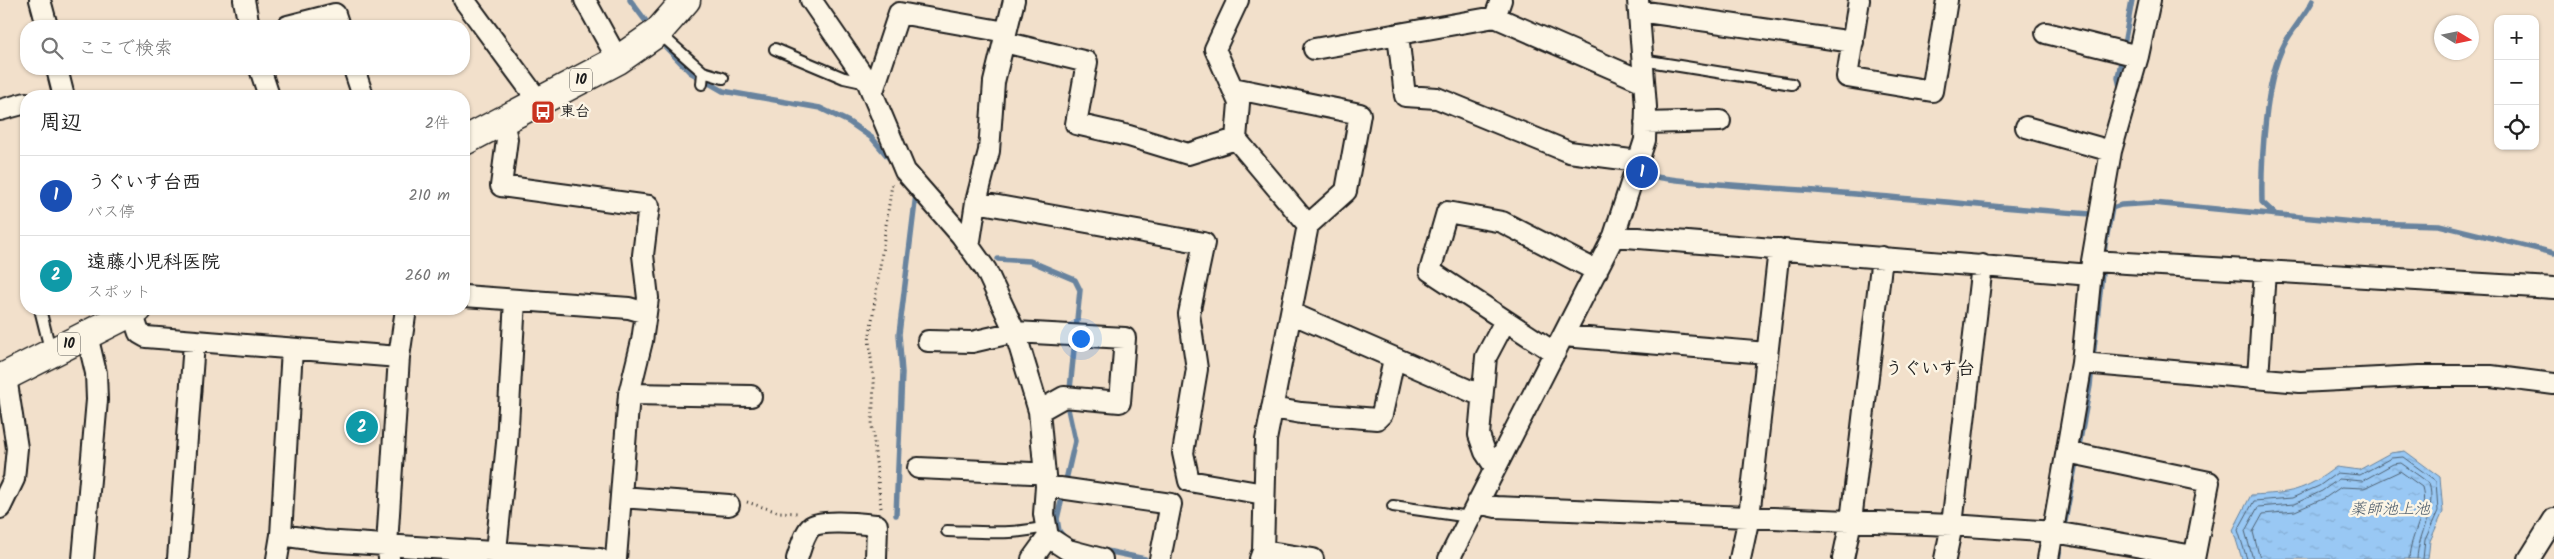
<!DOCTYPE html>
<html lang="ja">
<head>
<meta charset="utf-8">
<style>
  body { margin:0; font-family:Kalam,"Klee One",sans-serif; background:#f6f6f6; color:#222 }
  .controls { position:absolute; right:15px; top:15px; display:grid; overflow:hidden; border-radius:10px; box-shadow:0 1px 4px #0004 }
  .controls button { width:45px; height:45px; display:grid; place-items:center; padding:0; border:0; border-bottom:1px solid #e0e0e0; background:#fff; color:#222; font:25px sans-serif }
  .compass { position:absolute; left:2434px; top:15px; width:45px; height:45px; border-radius:50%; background:#fff; box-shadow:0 1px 4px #0004; rotate:100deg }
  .you { position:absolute; left:1080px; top:338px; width:18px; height:18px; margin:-12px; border:4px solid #fff; border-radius:50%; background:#1a73e8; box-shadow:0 0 0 8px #1a73e833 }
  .badge { display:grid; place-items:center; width:32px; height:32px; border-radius:50%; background:#c8321e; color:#fff; font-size:16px; font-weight:700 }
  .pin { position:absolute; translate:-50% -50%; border:2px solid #fff; box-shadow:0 1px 5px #0006 }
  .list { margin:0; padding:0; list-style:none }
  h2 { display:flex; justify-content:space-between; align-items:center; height:65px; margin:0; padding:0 20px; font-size:21px }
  h2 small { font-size:16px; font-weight:400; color:#767676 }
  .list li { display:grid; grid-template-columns:32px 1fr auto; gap:15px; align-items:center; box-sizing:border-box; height:80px; padding:0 20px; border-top:1px solid #e0e0e0 }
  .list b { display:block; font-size:19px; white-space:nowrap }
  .list p { margin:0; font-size:16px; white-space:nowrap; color:#767676 }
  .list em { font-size:16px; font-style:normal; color:#767676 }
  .icon { flex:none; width:28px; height:28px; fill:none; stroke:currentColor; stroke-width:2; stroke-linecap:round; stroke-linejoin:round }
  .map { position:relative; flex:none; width:2554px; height:559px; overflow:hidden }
  .search { position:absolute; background:#fff; box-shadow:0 1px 4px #0004; left:20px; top:20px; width:450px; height:55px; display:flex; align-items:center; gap:12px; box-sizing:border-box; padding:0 18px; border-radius:20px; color:#767676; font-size:19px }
  .panel { position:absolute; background:#fff; box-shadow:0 1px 4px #0004; left:20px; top:90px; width:450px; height:225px; border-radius:20px }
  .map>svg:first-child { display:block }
  .water { fill:url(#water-ripples); stroke:#67839e }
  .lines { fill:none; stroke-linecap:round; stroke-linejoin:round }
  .shore { stroke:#4e6172; stroke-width:1 }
  .stream { stroke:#67839e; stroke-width:5.5 }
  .service-casing { stroke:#1c1c1c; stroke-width:14 }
  .minor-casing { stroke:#1c1c1c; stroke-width:24 }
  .primary-casing { stroke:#1c1c1c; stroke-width:31 }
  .path { stroke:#1c1c1c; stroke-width:3; stroke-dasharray:1 4; stroke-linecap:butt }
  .service { stroke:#fcf5e5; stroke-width:10 }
  .minor { stroke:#fcf5e5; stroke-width:20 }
  .primary { stroke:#fcf5e5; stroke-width:28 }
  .labels { text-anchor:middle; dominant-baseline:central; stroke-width:5; stroke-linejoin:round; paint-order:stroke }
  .shield { fill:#fcf5e5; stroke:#5f5d58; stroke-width:1 }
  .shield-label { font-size:14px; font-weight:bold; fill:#1c1c1c }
  .poi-label { font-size:15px; font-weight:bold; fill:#1c1c1c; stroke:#fcf5e5; text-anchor:start }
  .water-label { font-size:16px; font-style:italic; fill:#485868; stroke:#fcf5e5 }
  .quarter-label { font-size:18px; font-weight:bold; fill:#1c1c1c; stroke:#fcf5e5 }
</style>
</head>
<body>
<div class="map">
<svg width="2554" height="559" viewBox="0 0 2554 559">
  <defs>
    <pattern id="water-ripples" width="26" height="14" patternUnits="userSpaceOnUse" patternTransform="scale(1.25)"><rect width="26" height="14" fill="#99c8f4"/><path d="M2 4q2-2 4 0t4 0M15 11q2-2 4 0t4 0" fill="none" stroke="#83abd1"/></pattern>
  </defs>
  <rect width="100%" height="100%" fill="#f2e0cb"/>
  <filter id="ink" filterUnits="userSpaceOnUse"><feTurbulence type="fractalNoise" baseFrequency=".02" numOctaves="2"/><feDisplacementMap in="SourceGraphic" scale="10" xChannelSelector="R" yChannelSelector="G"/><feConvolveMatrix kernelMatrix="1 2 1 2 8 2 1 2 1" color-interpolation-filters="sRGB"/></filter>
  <g filter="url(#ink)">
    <!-- water -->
    <path class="water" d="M2405,451L2440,477L2443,512L2430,541L2428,559H2242L2233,530L2251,495C2291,493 2303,492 2336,467L2359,470L2390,453Z"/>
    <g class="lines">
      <!-- shore -->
      <path class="shore" d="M2247,559L2238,530L2254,501L2292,498L2319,486L2337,473L2360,475L2391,458L2403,457L2436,481L2438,511L2425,540L2423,559
        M2253,559L2245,531L2258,507L2294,504L2322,491L2339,479L2362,481L2393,464L2401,463L2429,483C2437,511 2418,532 2417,559
        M2260,559L2253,532L2263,514L2295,511L2325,498L2341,487L2364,488L2400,471L2422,487C2429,512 2410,533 2409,559"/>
      <!-- stream -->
      <path class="stream" d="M630,0L651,28
        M659,40L690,72L723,91L820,108L849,122L872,138L889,158
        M2121,91L2118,78L2132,0
        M1656,177C1713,186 1772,187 1830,192C1917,199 2004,208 2091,214L2097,212
        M2106,210L2121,205L2153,203L2364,223L2439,225L2554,253
        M2275,214L2262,202C2261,162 2265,80 2284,45C2292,29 2305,16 2313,0
        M998,259L1030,261L1075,280L1080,290L1068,409L1075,441L1057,519L1059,531L1064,537
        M896,515L902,373L899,334L916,194L913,192
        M1102,550L1145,559
        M2058,559L2090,386L2105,245L2112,208"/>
      <!-- service casing -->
      <g class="service-casing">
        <path id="service" d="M659,33L703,72L702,84
          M775,49L844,78L867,83
          M1642,60L1792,84
          M703,72L723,78
          M40,309L51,353
          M1393,506L1470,517
          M947,531C981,532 1013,535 1045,527"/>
      </g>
      <!-- minor casing -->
      <g class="minor-casing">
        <path id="minor" d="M40,0L47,26
          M244,0L249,26
          M464,0L540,103
          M585,0L618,60
          M811,0L868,83L905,171L961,235L986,270L1015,332L1039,411L1046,486L1044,514L1048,537L1068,550L1102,559
          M1238,0L1215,49L1239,103L1236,139L1308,225L1266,440L1263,551L1260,559
          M1859,0L1847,77L1932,91L1947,0
          M1639,11L1853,42
          M1495,17L1501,0
          M288,26L335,14L339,26
          M2046,33L2138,56
          M1398,34L1405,96L1437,98L1569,152L1638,161
          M1004,42L1087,62L1076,124L1129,136L1188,154L1236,139
          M1314,49L1495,17L1644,82
          M57,69L63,93
          M260,69L269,96
          M354,69L363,96
          M1233,88L1360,114L1346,191L1308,225
          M873,91L899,13L1006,32
          M0,110L26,103
          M503,122L507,139L501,186L649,206L643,255L648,298L646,313
          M1645,123L1720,121
          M2026,127L2111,151
          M976,202L1204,243L1189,314L1197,369L1183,453L1189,481L1264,494
          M1614,236L2091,275
          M969,247L976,202L989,151L994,82L1014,0
          M2092,261L2554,288
          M464,296L629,308L646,313L642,341L629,394L616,559
          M131,309L139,333L146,337L399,357
          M1291,313L1482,396
          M1564,336L1767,353
          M928,341L972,342L1015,332L1125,338L1120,402L1064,397L1039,411
          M1555,353L1430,271L1447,212L1502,222L1597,271
          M2082,363L2300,382L2419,376H2491L2554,384
          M2258,378L2265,271
          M629,394L751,396
          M1272,408L1301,413L1377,419L1382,414L1394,359
          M2067,452L2209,482L2194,559
          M1495,467L1485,452L1479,435L1486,357L1505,321
          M918,468L1031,473L1044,472
          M1046,486L1171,504L1160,559
          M621,497L729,505
          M1477,503L1496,507L1952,525L2054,532L2194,556
          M0,508L14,479L17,448L6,377
          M281,535L292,349
          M496,551L507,443L515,300
          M1263,551L1313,559
          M389,558L387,545L399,357L406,309
          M83,559L97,400L96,373L87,335
          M178,559L194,343
          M277,559L281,535L323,541L600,559
          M797,559C800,550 804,534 811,527C819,519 865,524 877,525L876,559
          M1032,559L1048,537
          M1449,559L1614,236L1645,140L1646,107L1638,0
          M1740,559L1749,517L1779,249
          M1843,559L1851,521L1882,257
          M1945,559L1952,525L1982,265
          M2048,559L2082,363L2092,261L2111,151L2138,56L2150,0
          M2529,559L2554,519"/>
      </g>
      <!-- primary casing -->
      <g class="primary-casing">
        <path id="primary" d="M464,141L618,60L658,32L686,0
          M0,379L138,309"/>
      </g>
      <!-- path -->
      <path class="path" d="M747,502L778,512L799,513
        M881,508L872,425L874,383L869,341L892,184"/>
      <!-- service -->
      <use href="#service" class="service"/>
      <!-- minor -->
      <use href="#minor" class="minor"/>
      <!-- primary -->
      <use href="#primary" class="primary"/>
    </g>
  </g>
  <!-- icons -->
  <defs>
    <g id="bus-square" transform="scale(1.25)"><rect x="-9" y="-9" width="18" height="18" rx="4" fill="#c8321e" stroke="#fcf5e5"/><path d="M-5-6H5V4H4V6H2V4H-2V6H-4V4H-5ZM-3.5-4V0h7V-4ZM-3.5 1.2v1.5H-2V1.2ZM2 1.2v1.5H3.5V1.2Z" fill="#fff"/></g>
  </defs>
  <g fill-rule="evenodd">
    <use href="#bus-square" x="543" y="112"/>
  </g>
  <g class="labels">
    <!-- shield labels -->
    <g class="shield">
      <rect x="570" y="68.5" width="22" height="23" rx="4"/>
      <rect x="58" y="332.5" width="22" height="23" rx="4"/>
    </g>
    <g class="shield-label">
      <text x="581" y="80">10</text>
      <text x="69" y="344">10</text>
    </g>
    <!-- poi labels -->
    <g class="poi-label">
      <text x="560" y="112">東台</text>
    </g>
    <!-- water labels -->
    <g class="water-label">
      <text x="2390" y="509">薬師池上池</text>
    </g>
    <!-- quarter labels -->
    <g class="quarter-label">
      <text x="1930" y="369">うぐいす台</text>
    </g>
  </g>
</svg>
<div class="controls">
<button>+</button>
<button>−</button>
<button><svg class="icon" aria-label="locate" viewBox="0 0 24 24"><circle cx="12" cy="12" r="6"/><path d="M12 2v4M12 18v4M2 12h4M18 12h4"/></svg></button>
</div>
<svg class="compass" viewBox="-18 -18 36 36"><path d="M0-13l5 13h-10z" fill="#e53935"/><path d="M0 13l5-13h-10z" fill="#767676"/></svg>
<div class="you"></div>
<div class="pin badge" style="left:1642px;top:172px;background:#1a4fb4">1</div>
<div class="pin badge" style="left:362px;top:427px;background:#0f9aa8">2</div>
<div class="search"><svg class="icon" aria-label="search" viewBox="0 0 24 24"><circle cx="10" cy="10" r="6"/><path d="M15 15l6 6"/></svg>ここで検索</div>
<section class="panel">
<h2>周辺<small>2件</small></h2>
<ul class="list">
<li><span class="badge" style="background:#1a4fb4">1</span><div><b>うぐいす台西</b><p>バス停</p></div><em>210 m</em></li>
<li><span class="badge" style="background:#0f9aa8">2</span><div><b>遠藤小児科医院</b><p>スポット</p></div><em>260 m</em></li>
</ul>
</section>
</div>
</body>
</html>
